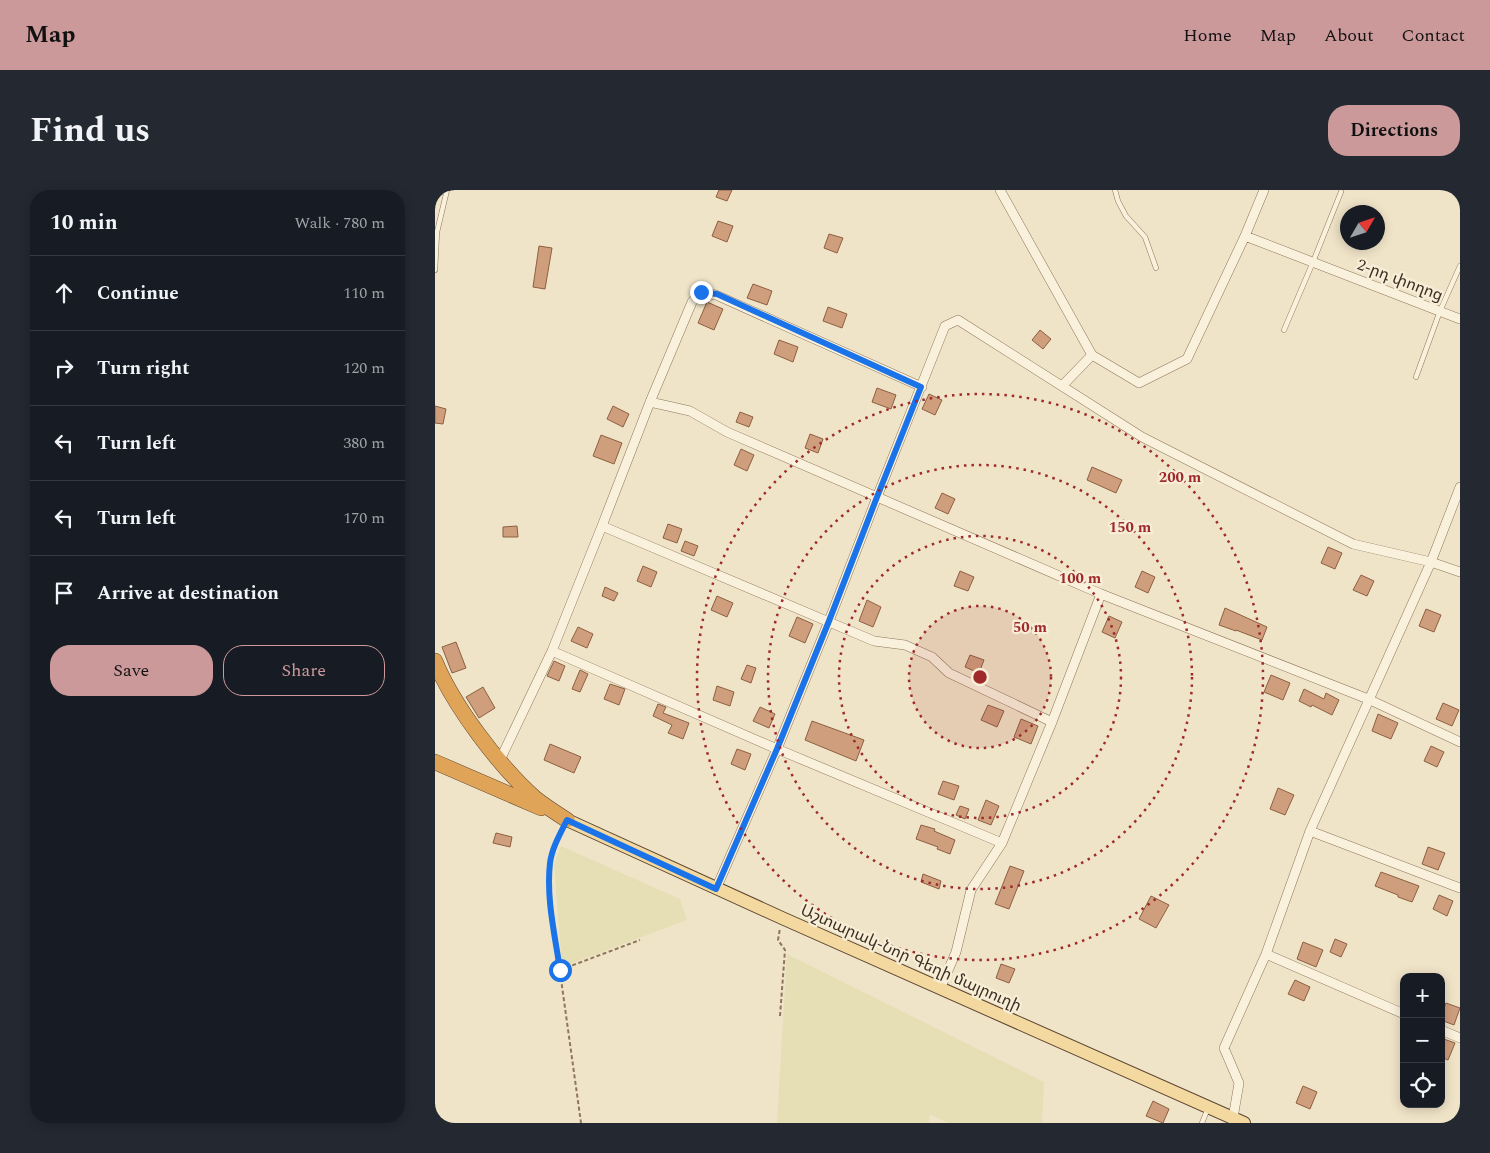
<!DOCTYPE html>
<html lang="en">
<head>
<meta charset="utf-8">
<style>
  body { margin:0; font-family:Spectral,"Noto Sans Armenian",serif; background:#242831; color:#f1f3f6 }
  .controls { position:absolute; right:15px; bottom:15px; display:grid; overflow:hidden; border-radius:10px; box-shadow:0 2px 12px #0003 }
  .controls button { width:45px; height:45px; display:grid; place-items:center; padding:0; border:0; border-bottom:1px solid #363941; background:#171b24; color:#f1f3f6; font:25px sans-serif }
  .compass { position:absolute; left:905px; top:15px; width:45px; height:45px; border-radius:50%; background:#171b24; box-shadow:0 2px 12px #0003; rotate:51deg }
  .stop { position:absolute; width:15px; height:15px; margin:-11px; border:4px solid #1a73e8; border-radius:50%; background:#fff }
  .stop.end { background:#1a73e8; border-color:#fff; box-shadow:0 1px 5px #0008 }
  .list { margin:0; padding:0; list-style:none }
  h2 { display:flex; justify-content:space-between; align-items:center; height:65px; margin:0; padding:0 20px; font-size:21px }
  h2 small { font-size:16px; font-weight:400; color:#9ea1a6 }
  .list li { display:grid; grid-template-columns:32px 1fr auto; gap:15px; align-items:center; box-sizing:border-box; height:75px; padding:0 20px; border-top:1px solid #363941 }
  .list b { display:block; font-size:19px; white-space:nowrap }
  .list em { font-size:16px; font-style:normal; color:#9ea1a6 }
  .actions { display:flex; gap:10px; padding:15px 20px }
  .actions a { flex:1; padding:11px 0; border:1px solid #cc999b; border-radius:20px; text-align:center; font-size:18px; color:#cc999b }
  .actions .main { background:#cc999b; color:#111 }
  .icon { flex:none; width:28px; height:28px; fill:none; stroke:currentColor; stroke-width:2; stroke-linecap:round; stroke-linejoin:round }
  .map { position:relative; flex:none; width:1025px; height:933px; overflow:hidden; border-radius:20px }
  header { display:flex; align-items:center; gap:30px; box-sizing:border-box; height:70px; padding:0 25px; background:#cc999b; color:#111 }
  header strong { font-size:24px }
  nav { display:flex; gap:28px; margin-inline-start:auto; font-size:18px }
  .intro { display:flex; align-items:center; justify-content:space-between; box-sizing:border-box; height:120px; padding:0 30px }
  h1 { margin:0; font-size:35px }
  .button { padding:12px 22px; border-radius:20px; background:#cc999b; color:#111; font-size:18px; font-weight:700 }
  main { display:flex; gap:30px; padding:0 30px }
  aside { flex:1; background:#171b24; border-radius:20px; box-shadow:0 2px 12px #0003 }
  .map>svg:first-child { display:block }
  .farmland { fill:#e6deb5 }
  .building { fill:#cf9f7d; stroke:#8d5f41 }
  .lines { fill:none; stroke-linecap:round; stroke-linejoin:round }
  .lane-casing { stroke:#8d765c; stroke-width:5.5 }
  .street-casing { stroke:#8d765c; stroke-width:10 }
  .primary-casing { stroke:#5b4430; stroke-width:14 }
  .highway-casing { stroke:#5b4430; stroke-width:16 }
  .path { stroke:#8d765c; stroke-width:2; stroke-dasharray:4 2.5; stroke-linecap:butt }
  .lane { stroke:#faf1dc; stroke-width:4.5 }
  .street { stroke:#faf1dc; stroke-width:9 }
  .primary { stroke:#f3d9a0; stroke-width:12 }
  .highway { stroke:#e0a458; stroke-width:15 }
  .route { stroke:#1a73e8; stroke-width:6 }
  .ring { fill:none; stroke:#9e2a2b; stroke-width:2.5; stroke-dasharray:2.5 5 }
  .labels { text-anchor:middle; dominant-baseline:central; stroke-width:4.5; stroke-linejoin:round; paint-order:stroke }
  .street-label { font-size:16px; fill:#3d2e20; stroke:#f7eed8 }
  .centre { fill:#9e2a2b; stroke:#f7eed8; stroke-width:2.5 }
  .ring-label { font-size:15px; text-anchor:middle; font-weight:bold; fill:#9e2a2b; stroke:#f7eed8; stroke-width:4.5; stroke-linejoin:round; paint-order:stroke }
</style>
</head>
<body>
<header>
<strong>Map</strong>
<nav><a>Home</a><a>Map</a><a>About</a><a>Contact</a></nav>
</header>
<div class="intro"><h1>Find us</h1><a class="button">Directions</a></div>
<main>
<aside>
<h2>10 min<small>Walk · 780 m</small></h2>
<ul class="list">
<li><svg class="icon" aria-label="ahead" viewBox="0 0 24 24"><path d="M12 20V5M6 11l6-6 6 6"/></svg><div><b>Continue</b></div><em>110 m</em></li>
<li><svg class="icon" aria-label="right" viewBox="0 0 24 24"><path d="M7 20v-9h11M14 6l5 5-5 5"/></svg><div><b>Turn right</b></div><em>120 m</em></li>
<li><svg class="icon" aria-label="left" viewBox="0 0 24 24"><path d="M17 20v-9H6M10 6l-5 5 5 5"/></svg><div><b>Turn left</b></div><em>380 m</em></li>
<li><svg class="icon" aria-label="left" viewBox="0 0 24 24"><path d="M17 20v-9H6M10 6l-5 5 5 5"/></svg><div><b>Turn left</b></div><em>170 m</em></li>
<li><svg class="icon" aria-label="arrive" viewBox="0 0 24 24"><path d="M6 21V4h12l-3 4 3 4H6"/></svg><div><b>Arrive at destination</b></div></li>
</ul>
<div class="actions"><a class="main">Save</a><a>Share</a></div>
</aside>
<div class="map">
<svg width="1025" height="933" viewBox="0 0 1025 933">
  <rect width="100%" height="100%" fill="#f0e4c8"/>
  <!-- farmland -->
  <path class="farmland" d="M126,656L245,709L252,730L127,777L119,674Z
    M352,764L609,892L607,933H514L495,925L494,933H342Z"/>
  <!-- building -->
  <path class="building" d="M284,0H297L292,11L281,7Z
    M283,31L298,36L292,52L277,46Z
    M394,44L408,48L402,63L389,58Z
    M104,56L117,58L110,99L98,97Z
    M318,94L337,101L332,115L312,108Z
    M272,112L288,119L279,140L263,133Z
    M393,117L412,124L407,138L388,131Z
    M605,140L616,149L608,159L597,150Z
    M344,150L363,157L358,172L339,164Z
    M442,198L461,205L456,219L437,212Z
    M494,204L507,210L500,225L487,219Z
    M0,216L11,219L8,234L0,233Z
    M178,216L194,224L188,237L172,229Z
    M305,222L318,227L314,237L301,232Z
    M375,244L388,249L383,263L370,258Z
    M166,245L187,253L179,274L158,266Z
    M306,259L319,265L312,281L299,275Z
    M657,277L687,290L681,303L652,290Z
    M507,303L520,309L513,324L500,318Z
    M233,334L247,339L242,353L228,348Z
    M82,336L83,347H68V337Z
    M250,351L263,356L259,366L246,361Z
    M893,357L907,363L900,379L886,373Z
    M208,376L222,382L216,397L202,391Z
    M525,381L539,387L533,401L519,396Z
    M707,381L720,387L713,403L700,397Z
    M926,385L939,391L932,406L918,400Z
    M170,397L183,403L179,411L167,406Z
    M282,406L298,413L292,427L276,420Z
    M432,410L446,417L438,437L424,431Z
    M790,418L832,437L827,450L801,440V441L784,435Z
    M991,419L1006,425L999,442L984,436Z
    M674,426L687,432L680,448L667,442Z
    M362,427L378,434L370,453L354,446Z
    M143,437L158,444L152,458L136,451Z
    M21,452L31,478L17,483L7,457Z
    M535,465L549,470L544,483L530,477Z
    M119,471L130,476L124,491L112,486Z
    M312,475L321,478L316,493L306,489Z
    M145,480L153,484L145,502L137,499Z
    M836,485L855,493L848,510L829,502Z
    M175,494L190,499L184,515L169,509Z
    M282,496L299,502L295,516L278,510Z
    M48,497L60,518L44,528L31,507Z
    M869,499L889,509L891,503L904,510L897,525L877,515L876,517L864,511Z
    M1008,513L1024,520L1017,536L1001,529Z
    M223,514L231,517L228,523L254,533L248,549L233,543L237,535L218,526Z
    M553,515L569,521L562,537L546,530Z
    M325,517L340,524L334,538L318,531Z
    M943,524L963,533L956,549L937,541Z
    M586,529L603,536L596,554L579,547Z
    M377,531L429,550L421,571L370,550Z
    M115,554L146,567L139,583L109,570Z
    M996,556L1009,562L1002,577L989,571Z
    M302,559L316,564L310,580L296,574Z
    M508,591L524,596L519,610L503,604Z
    M843,598L859,605L850,625L835,619Z
    M551,610L564,616L556,635L543,630Z
    M525,616L534,619L530,629L521,625Z
    M486,635L500,639L499,641L520,650L515,664L502,659L503,657L481,649Z
    M61,643L77,647L75,657L58,653Z
    M993,657L1010,663L1003,680L987,674Z
    M575,676L589,681L574,719L560,714Z
    M946,682L984,696L977,712L963,707V705L940,696Z
    M488,684L506,691L504,699L486,692Z
    M1004,705L1018,711L1012,726L998,719Z
    M716,706L734,715L721,738L704,729Z
    M900,749L912,754L906,767L895,762Z
    M868,752L888,760L881,777L862,769Z
    M566,774L580,779L574,793L561,788Z
    M860,790L875,797L869,811L853,804Z
    M1011,813L1025,818L1019,835L1006,830V825Z
    M1006,848L1020,853L1013,870L1006,867Z
    M868,896L882,902L875,919L861,913Z
    M718,911L734,919L728,933L711,926Z"/>
  <g class="lines">
    <!-- lane casing -->
    <g class="lane-casing">
      <path id="lane" d="M680,0L683,11L691,26L710,47L721,78
        M0,80L2,42L12,0
        M849,140L878,72L906,2
        M981,187L1005,121L1025,76
        M767,933L773,918"/>
    </g>
    <!-- street casing -->
    <g class="street-casing">
      <path id="street" d="M565,0L657,165L704,193L752,169L810,46L829,0
        M810,46L1025,129
        M627,196L657,165
        M215,212L255,221L292,242L666,404L933,509L1025,552
        M167,336L439,451L470,455L497,467L514,483L617,532
        M117,461L342,559L567,653
        M65,570L117,461L167,336L215,212L257,112L266,102L281,105L487,197
        M875,641L1025,698
        M281,699L342,559L394,431L442,307L510,136L523,130L707,247L918,354L996,372L1025,382
        M831,764L969,824
        M505,799L521,762L536,700L567,653L617,532L666,404
        M1006,840L1025,848
        M798,928L804,893L789,858L831,764L875,641L996,372L1025,297"/>
    </g>
    <!-- primary casing -->
    <g class="primary-casing">
      <path id="primary" d="M132,630L347,728L809,933"/>
    </g>
    <!-- highway casing -->
    <g class="highway-casing">
      <path id="highway" d="M0,471C18,515 64,576 100,608C110,616 121,623 132,630
        M0,572L106,618"/>
    </g>
    <!-- path -->
    <path class="path" d="M126,641L122,650L115,672V710L146,933
      M125,780L205,750
      M345,826L350,760L343,750L345,738"/>
    <!-- lane -->
    <use href="#lane" class="lane"/>
    <!-- street -->
    <use href="#street" class="street"/>
    <!-- primary -->
    <use href="#primary" class="primary"/>
    <!-- highway -->
    <use href="#highway" class="highway"/>
  </g>
  <g class="lines">
    <!-- route -->
    <path class="route" d="M125,780C120,745 111,709 115,673C117,658 125,644 132,630L281,699L342,559L394,431L442,307L486,197L282,104L266,102"/>
  </g>
  <!-- distance rings -->
  <circle cx="545" cy="487" r="71" fill="#9e2a2b" fill-opacity=".12"/>
  <g class="ring">
    <circle cx="545" cy="487" r="71"/>
    <circle cx="545" cy="487" r="141"/>
    <circle cx="545" cy="487" r="212"/>
    <circle cx="545" cy="487" r="283"/>
  </g>
  <g class="labels">
    <!-- street labels -->
    <g class="street-label">
      <text transform="translate(965 90) rotate(21)">2-րդ փողոց</text>
      <text transform="translate(476 768) rotate(24)">Աշտարակ-Նոր Գեղի մայրուղի</text>
    </g>
  </g>
  <circle cx="545" cy="487" r="8" class="centre"/>
  <g class="ring-label">
    <text x="745" y="292">200 m</text>
    <text x="695" y="342">150 m</text>
    <text x="645" y="393">100 m</text>
    <text x="595" y="442">50 m</text>
  </g>
</svg>
<div class="controls">
<button>+</button>
<button>−</button>
<button><svg class="icon" aria-label="locate" viewBox="0 0 24 24"><circle cx="12" cy="12" r="6"/><path d="M12 2v4M12 18v4M2 12h4M18 12h4"/></svg></button>
</div>
<svg class="compass" viewBox="-18 -18 36 36"><path d="M0-13l5 13h-10z" fill="#e53935"/><path d="M0 13l5-13h-10z" fill="#9ea1a6"/></svg>
<div class="stop" style="left:125px;top:780px"></div>
<div class="stop end" style="left:266px;top:102px"></div>
</div>
</main>
</body>
</html>
